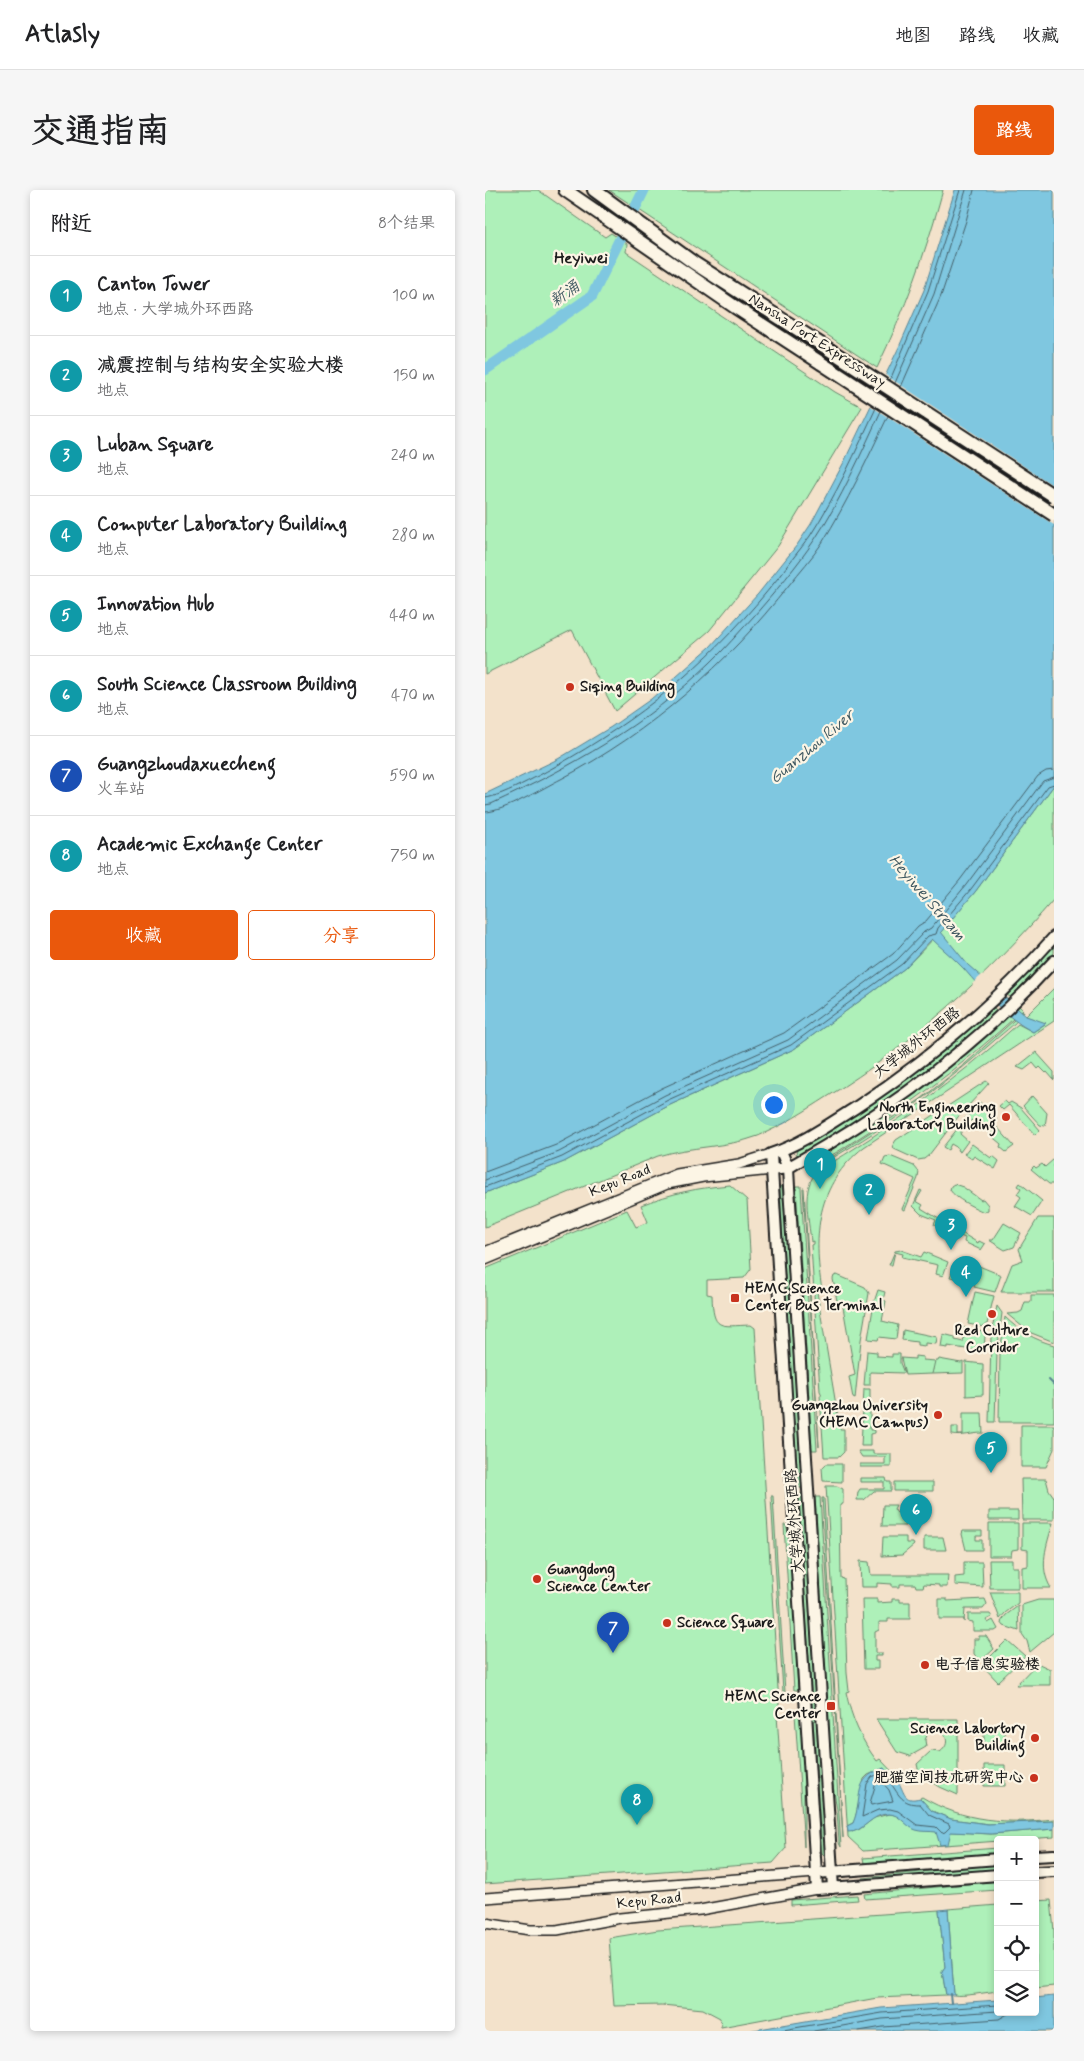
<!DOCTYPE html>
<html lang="zh">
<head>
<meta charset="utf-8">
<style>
  body { margin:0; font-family:Mynerve,"LXGW WenKai TC",sans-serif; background:#f6f6f6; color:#202124 }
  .controls { position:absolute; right:15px; bottom:15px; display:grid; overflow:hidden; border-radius:5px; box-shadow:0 2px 8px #0003 }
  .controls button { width:45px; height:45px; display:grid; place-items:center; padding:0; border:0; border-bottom:1px solid #e0e0e0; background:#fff; color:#202124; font:25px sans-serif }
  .you { position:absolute; left:288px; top:914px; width:18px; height:18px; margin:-12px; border:4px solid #fff; border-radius:50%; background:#1a73e8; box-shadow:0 0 0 8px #1a73e833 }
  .badge { display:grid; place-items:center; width:32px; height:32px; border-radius:50%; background:#ea580c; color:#fff; font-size:16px; font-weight:700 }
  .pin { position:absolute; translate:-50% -41px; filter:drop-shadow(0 1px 2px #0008) }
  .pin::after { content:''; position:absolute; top:26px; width:18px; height:15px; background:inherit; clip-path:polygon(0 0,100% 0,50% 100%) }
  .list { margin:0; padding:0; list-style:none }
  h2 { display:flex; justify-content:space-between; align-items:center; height:65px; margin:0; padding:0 20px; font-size:21px }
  h2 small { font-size:16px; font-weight:400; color:#757577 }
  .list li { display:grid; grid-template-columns:32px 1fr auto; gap:15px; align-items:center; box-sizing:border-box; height:80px; padding:0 20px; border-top:1px solid #e0e0e0 }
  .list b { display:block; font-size:19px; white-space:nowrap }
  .list p { margin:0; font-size:16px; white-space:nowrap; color:#757577 }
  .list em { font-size:16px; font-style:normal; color:#757577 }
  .actions { display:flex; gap:10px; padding:15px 20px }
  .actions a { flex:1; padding:11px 0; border:1px solid #ea580c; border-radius:5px; text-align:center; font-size:18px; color:#ea580c }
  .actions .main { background:#ea580c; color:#fff }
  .icon { flex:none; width:28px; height:28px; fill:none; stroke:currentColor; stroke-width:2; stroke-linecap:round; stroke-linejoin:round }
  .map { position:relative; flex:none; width:569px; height:1841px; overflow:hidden; border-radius:5px }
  header { display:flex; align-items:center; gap:30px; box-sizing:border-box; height:70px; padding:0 25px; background:#fff; border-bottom:1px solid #e0e0e0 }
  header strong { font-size:24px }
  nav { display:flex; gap:28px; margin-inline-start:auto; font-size:18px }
  .intro { display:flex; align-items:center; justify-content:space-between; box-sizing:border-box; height:120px; padding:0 30px }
  h1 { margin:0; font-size:35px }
  .button { padding:12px 22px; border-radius:5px; background:#ea580c; color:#fff; font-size:18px; font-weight:700 }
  main { display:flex; gap:30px; padding:0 30px }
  aside { flex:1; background:#fff; border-radius:5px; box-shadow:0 2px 8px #0003 }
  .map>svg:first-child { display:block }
  .green { fill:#aef0b9; stroke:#65866a }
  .water { fill:#7fc7e0; stroke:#578392 }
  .pier { fill:#f3e2cb }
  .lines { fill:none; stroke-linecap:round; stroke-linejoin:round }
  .shore { stroke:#44606a; stroke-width:1 }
  .stream { stroke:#578392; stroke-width:2 }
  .river { stroke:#7fc7e0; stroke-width:11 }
  .tertiary-casing { stroke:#1c1c1c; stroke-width:12 }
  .primary-casing { stroke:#1c1c1c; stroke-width:14 }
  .motorway-casing { stroke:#1c1c1c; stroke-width:16 }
  .tertiary { stroke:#fcf5e5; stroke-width:9 }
  .primary { stroke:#fcf5e5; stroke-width:10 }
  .motorway { stroke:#fcf5e5; stroke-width:12 }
  .motorway-bridge-casing { stroke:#1c1c1c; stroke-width:16; stroke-linecap:butt }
  .motorway-bridge { stroke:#fcf5e5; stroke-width:12 }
  .poi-dot { fill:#c8321e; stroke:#fcf5e5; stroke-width:2 }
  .labels { text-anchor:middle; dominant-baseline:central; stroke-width:4.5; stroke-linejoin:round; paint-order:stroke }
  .street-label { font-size:15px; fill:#1c1c1c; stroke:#fcf5e5 }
  .poi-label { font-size:15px; font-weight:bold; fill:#1c1c1c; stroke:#fcf5e5; text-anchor:start }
  .neighbourhood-label { font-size:16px; font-weight:bold; fill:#1c1c1c; stroke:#fcf5e5 }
  .water-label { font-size:16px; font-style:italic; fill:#3f5861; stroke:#fcf5e5 }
</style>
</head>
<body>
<header>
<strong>Atlasly</strong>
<nav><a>地图</a><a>路线</a><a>收藏</a></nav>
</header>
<div class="intro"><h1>交通指南</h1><a class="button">路线</a></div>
<main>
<aside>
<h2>附近<small>8个结果</small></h2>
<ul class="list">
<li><span class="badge" style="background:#0f9aa8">1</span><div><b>Canton Tower</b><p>地点 · 大学城外环西路</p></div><em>100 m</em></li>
<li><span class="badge" style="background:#0f9aa8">2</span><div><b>减震控制与结构安全实验大楼</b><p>地点</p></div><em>150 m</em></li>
<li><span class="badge" style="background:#0f9aa8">3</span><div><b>Luban Square</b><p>地点</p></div><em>240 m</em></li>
<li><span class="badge" style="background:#0f9aa8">4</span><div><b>Computer Laboratory Building</b><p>地点</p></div><em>280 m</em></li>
<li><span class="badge" style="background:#0f9aa8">5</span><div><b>Innovation Hub</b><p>地点</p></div><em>440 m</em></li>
<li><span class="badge" style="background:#0f9aa8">6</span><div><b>South Science Classroom Building</b><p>地点</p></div><em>470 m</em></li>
<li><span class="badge" style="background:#1a4fb4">7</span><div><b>Guangzhoudaxuecheng</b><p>火车站</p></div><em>590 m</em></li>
<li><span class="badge" style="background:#0f9aa8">8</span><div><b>Academic Exchange Center</b><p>地点</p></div><em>750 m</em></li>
</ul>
<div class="actions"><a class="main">收藏</a><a>分享</a></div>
</aside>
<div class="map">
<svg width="569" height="1841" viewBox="0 0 569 1841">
  <rect width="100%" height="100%" fill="#f3e2cb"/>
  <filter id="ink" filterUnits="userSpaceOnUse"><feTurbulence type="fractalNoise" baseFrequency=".02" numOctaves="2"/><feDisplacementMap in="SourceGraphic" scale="10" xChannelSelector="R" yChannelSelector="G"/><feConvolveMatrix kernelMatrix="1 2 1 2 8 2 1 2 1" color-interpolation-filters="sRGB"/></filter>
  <g filter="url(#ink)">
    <!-- green -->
    <path class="green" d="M0,0H53L120,47L126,43L142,54L141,62L350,202L377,217L293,356L224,441L130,521L87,440L0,484Z
      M124,0H458C441,62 420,120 392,178Z
      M569,595V709C503,786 428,854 342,907C320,921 297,936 273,946C241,958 205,956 173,966L0,1037V1003L79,972L185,915L309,859L420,778L456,741L490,702Z
      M569,755V763L526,808L521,804Z
      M569,798V807L567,809L569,813V831L379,957C331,995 328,1044 337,1100L332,1102L355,1239H359V1262L354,1267H339L335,1205H337L335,1201L326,1055L328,1054V1051L326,1052C324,1029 315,997 333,981C405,938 471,890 533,834L548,842L560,834L541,826Z
      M534,816L538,820C473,880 405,931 329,976L326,971C401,927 471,877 534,816Z
      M508,817L512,821C452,876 386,925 315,965L311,964L312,960C382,919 450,874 508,817Z
      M539,821C536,830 519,842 510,850C455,899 395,942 330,978L436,909L480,874Z
      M551,862L569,882V890L562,882L561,883L555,877L553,879L548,873L539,880L532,877Z
      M501,891L504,893L473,927L444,965L439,969L433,970L409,959L408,955L411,950Z
      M547,906L562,923L560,936L555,935L538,916Z
      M520,911L523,914L526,912L536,918L555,940L550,945L524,915L518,920L514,916Z
      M495,912L502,923L504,922L512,930L501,941L487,930L484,932L480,929Z
      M512,937L529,956L521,962L515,957L516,954L504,944Z
      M473,938L477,941L475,944L483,951L475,962L472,960L473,958L466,954L463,960L458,957Z
      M487,954L506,968L508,966L514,971L510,979L489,966L487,969L479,964Z
      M405,966L429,976L434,982L433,988L420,1020L417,1019L430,989L397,974L400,967Z
      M569,969V994H564L546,979L549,976L551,978L557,974L560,977Z
      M535,993L557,1011L547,1026L530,1016L536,1007L532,1004L536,998L533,996Z
      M469,994L478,997L496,1010L498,1009L503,1015V1020L499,1022C488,1017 471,1009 465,1000L466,996Z
      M245,995L262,1010L266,1079L259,1088L222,1090V1104L227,1105C228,1141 234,1136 266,1135L270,1138L294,1514L292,1525L301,1658L288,1673L0,1694V1079L142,1020L151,1037L163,1032L156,1015C187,1003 212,998 245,995Z
      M295,996L297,997L305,1081L318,1298H312Z
      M311,996H316V998L332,1260H327Z
      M318,998H319L334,1257Z
      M435,1000L437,1001L431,1011L438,1015L436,1018L493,1053L494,1051L500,1054L496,1060L479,1052L480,1048L449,1035L451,1030L436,1024L428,1016Z
      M553,1028H569V1102H516L527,1074L538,1070L534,1059Z
      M519,1033L536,1043L529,1057L520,1060L504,1050H508Z
      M416,1060L436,1067L439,1062L463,1072L458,1086L451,1084L453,1075L417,1067L418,1064L410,1062L407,1075H404L410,1061Z
      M471,1071L492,1080L494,1076L516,1085L510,1102L489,1097L491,1087L480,1084L479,1086L471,1085L470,1088L465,1087Z
      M352,1085L380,1097L384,1103L376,1150L370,1209L368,1208L364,1187L370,1185L357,1111H352L348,1089L349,1086Z
      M393,1100L400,1102L398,1110L401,1111L397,1131L413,1135L411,1149L394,1147L393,1150L383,1149L389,1112Z
      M490,1102L509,1106L502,1134L499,1137L483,1134Z
      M546,1105H569V1152L544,1142L522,1124L533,1123L537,1121L540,1112H546Z
      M512,1116L517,1123L512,1163L510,1232H504L506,1146L513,1141L508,1135Z
      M520,1127C534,1141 550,1150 569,1155V1232H514L515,1163Z
      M475,1137L498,1142L500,1145L499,1162L463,1156V1158L456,1157L458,1144L470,1147V1150L478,1152L480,1139Z
      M418,1140L452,1147L451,1154L440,1153V1156L432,1155V1152L417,1150Z
      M382,1161L392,1162V1166L407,1167V1164H415V1173L419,1183L385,1182V1195H379Z
      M430,1166L438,1167V1170L450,1171L447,1184L420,1185L416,1168L430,1169Z
      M454,1169L476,1173L478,1172V1183L448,1184L451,1171H453Z
      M481,1172L498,1174V1205L481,1206Z
      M379,1199H385V1240H390V1243L385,1244V1256H376Z
      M478,1223H497L498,1243C487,1243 477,1247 467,1245V1237H473V1245H478Z
      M536,1235H569V1259L561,1277H536Z
      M373,1261H388V1264H406V1277H375V1274H400V1267H377Z
      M341,1274H357V1292L338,1291L337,1278Z
      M375,1288H401L402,1292H406V1301H389L379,1310H372L373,1302L375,1299H399V1292H375Z
      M536,1289H561L564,1300L569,1307V1330H537Z
      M409,1292H448V1301H409Z
      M341,1296H352L358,1299V1314L355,1315L356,1388L359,1389L362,1483L364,1501L361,1502C366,1527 376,1550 392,1571L395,1569L416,1591L415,1594L412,1592L399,1578L383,1585L379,1589L370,1629L368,1633L362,1636L367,1642L375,1639L389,1628L404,1624L410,1625L434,1640L506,1644L569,1639V1647L378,1661L363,1647Z
      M313,1304H319L341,1663L339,1665L337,1663Z
      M286,1306H288L300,1502H298Z
      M330,1307H335L356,1657L354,1653L352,1620L347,1589Z
      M337,1308H339L358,1648Z
      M398,1315H411L409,1319L412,1323L416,1319L413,1315H421V1336H397Z
      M504,1321H533V1330H504Z
      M504,1333H533V1359L527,1360L526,1366H504Z
      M537,1333H568C562,1354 553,1377 566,1398H537V1377L543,1376V1360L537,1359Z
      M299,1335H301L305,1351L313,1500H309Z
      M478,1341H497V1346H491V1350H497V1360H481L477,1344Z
      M398,1347H421V1353H428L429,1355L417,1365L397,1366Z
      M439,1347H458L461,1360H439Z
      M504,1370H527V1377H533V1398H505Z
      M375,1371L384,1372L386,1385H463L462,1397H454V1395L439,1394L438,1397H431L430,1394H415V1397H407V1394L392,1393V1397H376Z
      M479,1372H497L498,1397L470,1395V1387L479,1386Z
      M505,1402H533V1413L520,1423L515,1429Z
      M377,1409H392V1413L407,1412V1409H415V1412H425V1429H403V1432H394V1440L390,1442V1463H397V1466H390V1471H393V1479H379Z
      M454,1409H462V1411L500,1409L502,1414L498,1419H480L479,1432V1429H454Z
      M553,1410H569V1442L545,1462L542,1451L537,1444V1415Z
      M533,1416L534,1441L519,1436L516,1432L521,1425Z
      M483,1424H505L507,1427L501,1430L503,1433L508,1430L513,1439L510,1441H488V1432L483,1431Z
      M494,1446H501L509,1459L496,1471L489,1464V1449H494Z
      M522,1450L540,1466L513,1492L497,1475Z
      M552,1473L565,1479V1495H531Z
      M315,1523L319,1581V1657L310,1524Z
      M391,1529H473V1605L455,1597L434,1583L432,1574L446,1561L455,1562C462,1557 464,1550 458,1543L451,1540L443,1543L440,1550L441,1557L425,1566L412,1562Z
      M499,1536H520V1558H499Z
      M499,1575H520V1596H499Z
      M437,1607C478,1632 523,1634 569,1629V1631L503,1634L466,1629L447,1621L435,1608Z
      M513,1658V1663L379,1673L378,1668Z
      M513,1674V1680L380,1690L378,1688Z
      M513,1691V1700L380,1709L379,1704Z
      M372,1705L373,1710L306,1715V1710Z
      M566,1710L569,1741V1796L550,1798V1711Z
      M513,1715V1801C503,1802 477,1807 469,1805L463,1719Z
      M454,1720L460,1777L457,1781L461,1805L392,1808L236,1837L235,1828L218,1819L177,1815L129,1816L124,1748L173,1740Z"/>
    <!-- water -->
    <path class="water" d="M470,0H569V595L490,702L456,742L483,775L541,826L561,833L548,842C521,828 499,802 479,779C469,768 457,759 447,749L420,778L309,859L185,915L79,972L0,1003V604L73,569L126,537L166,509L225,457L273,404L312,355L326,334L359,272L414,157L439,100Z
      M399,1578C403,1582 413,1590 415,1595C420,1605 420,1612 435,1608L447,1621L466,1629L503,1634L569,1631V1639L506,1644L466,1642L463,1654L455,1655L451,1642C445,1641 437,1642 431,1640C421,1637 415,1624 404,1624C386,1623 379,1643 363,1642L362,1636L368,1633C379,1607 366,1589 399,1578Z
      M463,1719L469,1805H461L457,1781L460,1777L454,1720Z
      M569,1806V1841H263L396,1818L513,1810V1822H550V1808Z"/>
    <!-- pier -->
    <path class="pier" d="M399,184L569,296V335L384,215Z
      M498,784L521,804L510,815L487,794Z"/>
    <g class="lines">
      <!-- shore -->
      <path class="shore" d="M405,190L443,101L475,0
        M410,193L449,104L481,0
        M416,197L456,106L481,31L489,0
        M0,608C17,607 68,578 85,568C167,520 234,463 293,388C303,374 315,360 325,346C351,306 371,261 391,218
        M0,615L6,614C85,578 162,534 225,473C240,459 254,442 269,426C290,402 312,376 330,349C356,310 376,264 396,221
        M0,622C19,622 58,598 76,589C166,542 242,474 304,395C315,381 327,368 337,353C362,313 383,268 403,226
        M0,982L71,955L177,898L299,843L408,764L433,736L441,731L475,690L553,586L561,581L569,580
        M0,990L74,962L180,905L303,850L412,770L439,742L446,738L481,695L558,591L569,587
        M0,997L77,967L183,910L306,855L417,774L443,746L451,744L453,738L486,699L563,596L569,594
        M397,1584C413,1596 411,1615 435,1614L444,1625L464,1634L465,1637L460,1642L457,1643L451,1637L432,1635L413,1621L405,1619L393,1620L377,1627L382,1594L387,1587Z
        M396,1591L404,1600L408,1611L386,1615L385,1613L391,1593Z
        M292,1841L397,1823L513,1815
        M329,1841L397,1829L513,1821
        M374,1841L398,1837L514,1829L526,1822"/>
      <!-- stream -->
      <path class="stream" d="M564,1190L569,1195
        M465,1804L466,1813"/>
      <!-- river -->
      <path class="river" d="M0,180L107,106L159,0"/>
      <!-- tertiary casing -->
      <g class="tertiary-casing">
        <path id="tertiary" d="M0,1062L192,984L254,974L286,964
          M0,1070L182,994L218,987L287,980
          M0,1708L331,1683
          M0,1733L45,1740H72L135,1728L215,1720L332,1699"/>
      </g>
      <!-- primary casing -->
      <g class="primary-casing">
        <path id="primary" d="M296,961L303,978L304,997L348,1698
          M287,980L303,978L311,973C407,919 495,853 569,771
          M550,1666L569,1665
          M550,1682L569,1681
          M331,1683L513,1669
          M513,1685L332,1699L286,964C316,954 343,935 370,918C443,870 511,813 569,747"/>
      </g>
      <!-- motorway casing -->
      <g class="motorway-casing">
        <path id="motorway" d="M80,0L250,117L336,173
          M109,0L209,73L345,160"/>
      </g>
      <!-- tertiary -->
      <use href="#tertiary" class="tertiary"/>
      <!-- primary -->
      <use href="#primary" class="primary"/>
      <!-- motorway -->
      <use href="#motorway" class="motorway"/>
      <!-- motorway-bridge casing -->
      <g class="motorway-bridge-casing">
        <path id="motorway-bridge" d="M345,160L569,306
          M336,173L569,325"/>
      </g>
      <!-- motorway-bridge -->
      <use href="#motorway-bridge" class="motorway-bridge"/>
    </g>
  </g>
  <!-- markers -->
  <g class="poi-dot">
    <circle cx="85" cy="497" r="5"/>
    <circle cx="521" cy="927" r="5"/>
    <rect x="245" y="1103" width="10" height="10" rx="2.5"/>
    <circle cx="507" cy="1124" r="5"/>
    <circle cx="453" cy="1225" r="5"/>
    <circle cx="52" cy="1389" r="5"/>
    <circle cx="182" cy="1433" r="5"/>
    <circle cx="440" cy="1475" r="5"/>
    <rect x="341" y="1511" width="10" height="10" rx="2.5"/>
    <circle cx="550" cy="1548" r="5"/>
    <circle cx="549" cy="1588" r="5"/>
  </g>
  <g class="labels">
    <!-- street labels -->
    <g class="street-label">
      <text transform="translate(332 151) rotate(33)">Nansha Port Expressway</text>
      <text transform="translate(432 853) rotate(-38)">大学城外环西路</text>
      <text transform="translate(135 991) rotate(-22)">Kepu Road</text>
      <text transform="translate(310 1331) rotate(-94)">大学城外环西路</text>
      <text transform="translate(164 1711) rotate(-6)">Kepu Road</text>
    </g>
    <!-- poi labels -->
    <g class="poi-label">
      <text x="95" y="497">Siqing Building</text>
      <text x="511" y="918" text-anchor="end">North Engineering<tspan x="511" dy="17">Laboratory Building</tspan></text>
      <text x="260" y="1099">HEMC Science<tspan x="260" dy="17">Center Bus Terminal</tspan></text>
      <text x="507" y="1141" text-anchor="middle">Red Culture<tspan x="507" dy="17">Corridor</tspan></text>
      <text x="443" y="1216" text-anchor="end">Guangzhou University<tspan x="443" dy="17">(HEMC Campus)</tspan></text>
      <text x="62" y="1380">Guangdong<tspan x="62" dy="17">Science Center</tspan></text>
      <text x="192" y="1433">Science Square</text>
      <text x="450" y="1475">电子信息实验楼</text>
      <text x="336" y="1507" text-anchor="end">HEMC Science<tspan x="336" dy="17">Center</tspan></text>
      <text x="540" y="1539" text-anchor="end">Science Labortory<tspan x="540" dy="17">Building</tspan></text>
      <text x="539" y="1588" text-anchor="end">肥猫空间技术研究中心</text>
    </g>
    <!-- neighbourhood labels -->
    <g class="neighbourhood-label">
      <text x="96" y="68">Heyiwei</text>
    </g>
    <!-- water labels -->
    <g class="water-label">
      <text transform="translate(80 104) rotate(-36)">新涌</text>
      <text transform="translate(327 557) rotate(-40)">Guanzhou River</text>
      <text transform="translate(442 708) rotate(49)">Heyiwei Stream</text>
    </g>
  </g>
</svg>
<div class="controls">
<button>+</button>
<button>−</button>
<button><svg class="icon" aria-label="locate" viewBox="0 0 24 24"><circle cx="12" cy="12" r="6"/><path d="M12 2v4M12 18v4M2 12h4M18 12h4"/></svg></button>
<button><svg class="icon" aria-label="layers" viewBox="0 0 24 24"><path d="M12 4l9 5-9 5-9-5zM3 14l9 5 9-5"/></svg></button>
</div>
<div class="you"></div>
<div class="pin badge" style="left:335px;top:999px;background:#0f9aa8">1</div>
<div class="pin badge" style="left:384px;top:1025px;background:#0f9aa8">2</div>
<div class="pin badge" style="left:466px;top:1060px;background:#0f9aa8">3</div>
<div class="pin badge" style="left:481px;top:1107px;background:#0f9aa8">4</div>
<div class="pin badge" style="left:506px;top:1283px;background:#0f9aa8">5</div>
<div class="pin badge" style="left:431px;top:1345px;background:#0f9aa8">6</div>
<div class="pin badge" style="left:128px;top:1463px;background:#1a4fb4">7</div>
<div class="pin badge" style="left:152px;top:1635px;background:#0f9aa8">8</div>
</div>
</main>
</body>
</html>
